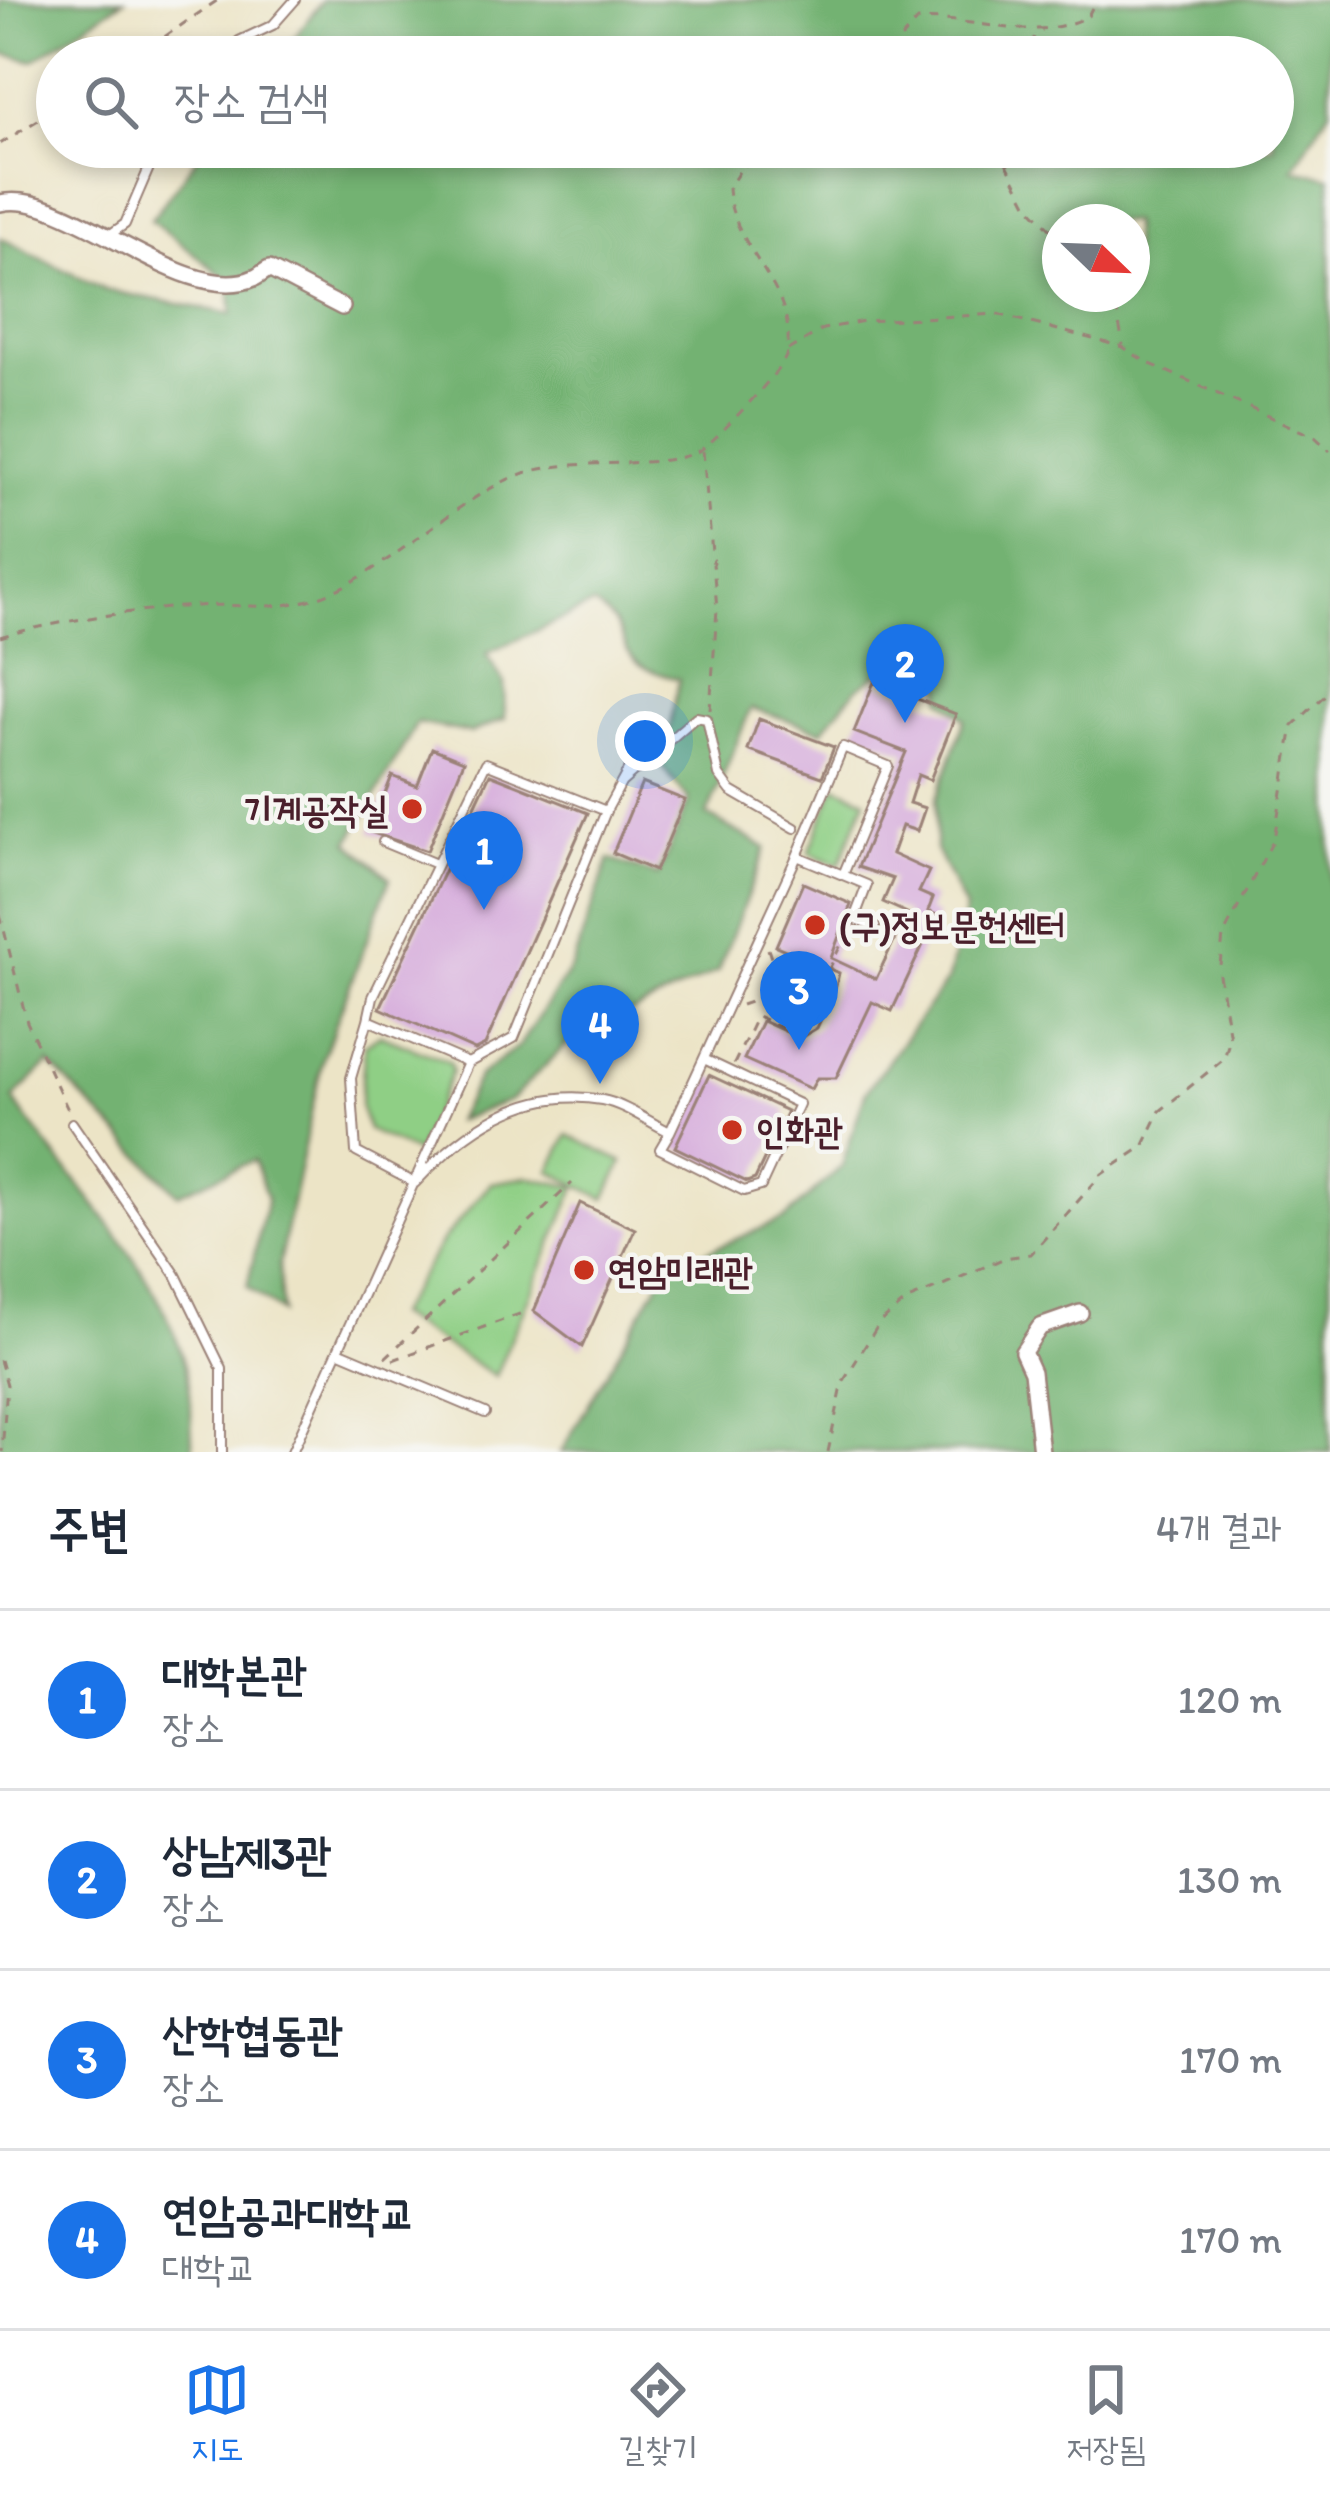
<!DOCTYPE html>
<html lang="ko">
<head>
<meta charset="utf-8">
<style>
  body { margin:0; font-family:Itim,"Poor Story",sans-serif; background:#f6f6f7; color:#1f2937 }
  .compass { position:absolute; left:1042px; top:204px; width:108px; height:108px; border-radius:50%; background:#fff; box-shadow:0 6px 18px #0003; rotate:113deg }
  .you { position:absolute; left:645px; top:741px; width:42px; height:42px; margin:-30px; border:9px solid #fff; border-radius:50%; background:#1a73e8; box-shadow:0 0 0 18px #1a73e833 }
  .badge { display:grid; place-items:center; width:78px; height:78px; border-radius:50%; background:#1a73e8; color:#fff; font-size:39px; font-weight:700 }
  .pin { position:absolute; translate:-50% -99px; filter:drop-shadow(0 3px 6px #0008) }
  .pin::after { content:''; position:absolute; top:63px; width:42px; height:36px; background:inherit; clip-path:polygon(0 0,100% 0,50% 100%) }
  .list { margin:0; padding:0; list-style:none }
  h2 { display:flex; justify-content:space-between; align-items:center; height:156px; margin:0; padding:0 48px; font-size:51px }
  h2 small { font-size:39px; font-weight:400; color:#747a83 }
  .list li { display:grid; grid-template-columns:78px 1fr auto; gap:36px; align-items:center; box-sizing:border-box; height:180px; padding:0 48px; border-top:3px solid #e0e1e3 }
  .list b { display:block; font-size:45px; white-space:nowrap }
  .list p { margin:0; font-size:39px; white-space:nowrap; color:#747a83 }
  .list em { font-size:39px; font-style:normal; color:#747a83 }
  .icon { flex:none; width:66px; height:66px; fill:none; stroke:currentColor; stroke-width:2; stroke-linecap:round; stroke-linejoin:round }
  .map { position:relative; flex:none; width:1330px; height:1452px; overflow:hidden }
  .search { position:absolute; background:#fff; box-shadow:0 6px 18px #0003; left:36px; right:36px; top:36px; height:132px; display:flex; align-items:center; gap:30px; box-sizing:border-box; padding:0 42px; border-radius:66px; color:#747a83; font-size:45px }
  .sheet { height:876px; background:#fff }
  nav { display:flex; justify-content:space-around; align-items:center; box-sizing:border-box; height:168px; border-top:3px solid #e0e1e3; background:#fff; font-size:33px; color:#747a83 }
  nav a { display:grid; justify-items:center; gap:6px }
  nav .on { color:#1a73e8 }
  .map>svg:first-child { display:block }
  .green { fill:#8fcf85; stroke:#6c7758; stroke-width:3 }
  .forest { fill:#73b272; stroke:#5e684e; stroke-width:3; fill-rule:evenodd }
  .building { fill:#d6acdb }
  .lines { fill:none; stroke-linecap:round; stroke-linejoin:round }
  .service-casing { stroke:#9b8278; stroke-width:12 }
  .minor-casing { stroke:#9b8278; stroke-width:20 }
  .path { stroke:#9b8278; stroke-width:3; stroke-dasharray:9 9; stroke-linecap:butt }
  .service { stroke:#fff; stroke-width:8 }
  .minor { stroke:#fff; stroke-width:15 }
  .poi-dot { fill:#c8321e; stroke:#f6f6f2; stroke-width:4.5 }
  .labels { text-anchor:middle; dominant-baseline:central; stroke-width:9; stroke-linejoin:round; paint-order:stroke }
  .poi-label { font-size:36px; font-weight:bold; fill:#4a1f2b; stroke:#f6f6f2; text-anchor:start }
</style>
</head>
<body>
<div class="map">
<svg width="1330" height="1452" viewBox="0 0 1330 1452">
  <rect width="100%" height="100%" fill="#f6f6f2"/>
  <filter id="ink" filterUnits="userSpaceOnUse"><feTurbulence type="fractalNoise" baseFrequency=".00833" numOctaves="2"/><feDisplacementMap in="SourceGraphic" scale="24" xChannelSelector="R" yChannelSelector="G"/><feConvolveMatrix kernelMatrix="1 2 1 2 8 2 1 2 1" color-interpolation-filters="sRGB"/></filter>
  <filter id="wash" filterUnits="userSpaceOnUse"><feTurbulence type="fractalNoise" baseFrequency=".004" numOctaves="4" result="noise"/><feDisplacementMap in="SourceGraphic" scale="48" xChannelSelector="R" yChannelSelector="G"/><feGaussianBlur stdDeviation="2.7" result="paint"/><feColorMatrix in="noise" values="0 0 0 0 0 0 0 0 0 0 0 0 0 0 0 0 0 1.4 0 .05"/><feComposite in="paint" operator="in"/></filter>
  <g filter="url(#wash)">
    <rect width="100%" height="100%" fill="#ece4c6"/>
    <!-- green -->
    <path class="green" d="M835,786L866,799L839,865L809,853Z
      M776,955L818,972L793,984L782,979Z
      M380,1035L449,1062L452,1071L417,1153L368,1130L360,1105L365,1045Z
      M568,1135L623,1162L605,1199L550,1171Z
      M527,1177L576,1187L495,1376L396,1315L443,1240L491,1183Z"/>
    <!-- forest -->
    <path class="forest" d="M0,0H124L33,61L0,53Z
      M322,0H1330V109L1293,169L1330,177V1452H561L667,1268L784,1219L842,1166L865,1093L948,979L965,909L936,850V800L965,719L942,699L941,675L897,661L856,689L822,731L751,708L707,815L766,848L718,971L567,1044L511,1100L456,1121L479,1076L519,1046L572,966L609,859L658,876L689,800L662,767L679,679C602,662 642,633 593,605L486,654L504,683L505,719L470,733L417,723L349,842L390,878L323,1058L279,1264L282,1313L247,1287L267,1199L254,1160L178,1194L49,1063L13,1099C73,1186 165,1271 188,1378C193,1401 190,1428 193,1452H0V238L105,290L232,314L229,281L151,220L205,147H1273V57H281ZM1060,222H1132V294H1060Z"/>
    <g id="blocks">
      <!-- building -->
      <path class="building" d="M874,682L956,714L930,780L918,775L909,803L925,808L917,831L902,826L892,854L929,871L919,892L933,898L928,911L937,915L892,1011L872,1002L836,1078H817L811,1089L744,1059L762,1021L800,1038L817,1028L836,986L839,973L776,946L803,883L851,904L831,958L876,979L907,913L883,902L893,879L858,867L906,752L854,732Z
        M759,719L834,747L822,777L748,750Z
        M432,748L464,761L427,851L370,832L392,776L417,786Z
        M490,774L588,813L485,1045L475,1050L380,1008Z
        M642,783L685,800L655,871L613,853Z
        M709,1075L787,1111L755,1179L747,1182L675,1147Z
        M580,1203L635,1229L582,1347L534,1311Z"/>
    </g>
  </g>
  <g filter="url(#ink)">
    <use href="#blocks" fill-opacity="0" stroke="#9b8278" stroke-width="3"/>
    <g class="lines">
      <!-- service casing -->
      <g class="service-casing">
        <path id="service" d="M232,57L239,41L273,25L295,0
          M108,236L125,224L158,147
          M622,782L696,717L707,719L719,775L731,791L795,828
          M383,842L436,864
          M843,875L867,885L854,919L875,927
          M368,1020L373,997L486,763L606,811
          M468,1063L368,1020L351,1078L356,1152L415,1183C464,1130 526,1086 602,1100C624,1104 649,1122 670,1132L797,856L843,875L888,766L843,747L797,856
          M72,1123L176,1275L222,1369V1452
          M670,1132L660,1149L744,1191L761,1186L799,1104L706,1060
          M338,1351L485,1413
          M292,1452L468,1063L514,1038L606,811L638,752"/>
      </g>
      <!-- minor casing -->
      <g class="minor-casing">
        <path id="minor" d="M0,203C65,186 184,309 254,278C260,276 264,271 269,269L342,307
          M1041,1452L1032,1372L1023,1352L1040,1327L1080,1313"/>
      </g>
      <!-- path -->
      <path class="path" d="M135,57L218,0
        M905,57L902,37L918,20C976,16 1032,45 1088,16L1096,0
        M1016,57L1042,30
        M0,144L57,108
        M778,147H822
        M825,147L852,155L880,147
        M998,147L1028,205L1060,240
        M1103,294L1117,312L1123,345
        M788,350L823,329L864,321L997,314L1123,347L1146,362L1315,437L1330,451
        M703,451L717,609L710,710
        M0,637C53,621 142,609 197,606C238,603 263,611 305,601C374,585 447,504 516,476C571,454 664,473 702,449C717,439 782,370 786,356C801,289 733,252 728,189L742,167L776,147
        M0,914L27,1022L70,1114
        M768,949L794,1025
        M741,1005L823,977
        M734,1064L757,1016L788,1030L803,1023L850,926
        M385,1358L572,1183
        M0,1360L7,1385L2,1452
        M393,1360L528,1311
        M828,1452L843,1382L880,1322L908,1300L1005,1258L1031,1254L1102,1174L1143,1147L1160,1111L1224,1059L1230,1038L1219,975L1223,936L1274,839L1293,726L1330,690"/>
      <!-- service -->
      <use href="#service" class="service"/>
      <!-- minor -->
      <use href="#minor" class="minor"/>
    </g>
  </g>
  <!-- markers -->
  <g class="poi-dot">
    <circle cx="412" cy="809" r="12"/>
    <circle cx="815" cy="925" r="12"/>
    <circle cx="732" cy="1130" r="12"/>
    <circle cx="584" cy="1270" r="12"/>
  </g>
  <g class="labels">
    <!-- poi labels -->
    <g class="poi-label">
      <text x="388" y="809" text-anchor="end">기계공작실</text>
      <text x="839" y="925">(구)정보문헌센터</text>
      <text x="756" y="1130">인화관</text>
      <text x="608" y="1270">연암미래관</text>
    </g>
  </g>
</svg>
<svg class="compass" viewBox="-18 -18 36 36"><path d="M0-13l5 13h-10z" fill="#e53935"/><path d="M0 13l5-13h-10z" fill="#747a83"/></svg>
<div class="you"></div>
<div class="pin badge" style="left:484px;top:910px">1</div>
<div class="pin badge" style="left:905px;top:723px">2</div>
<div class="pin badge" style="left:799px;top:1050px">3</div>
<div class="pin badge" style="left:600px;top:1084px">4</div>
<div class="search"><svg class="icon" aria-label="search" viewBox="0 0 24 24"><circle cx="10" cy="10" r="6"/><path d="M15 15l6 6"/></svg>장소 검색</div>
</div>
<section class="sheet">
<h2>주변<small>4개 결과</small></h2>
<ul class="list">
<li><span class="badge">1</span><div><b>대학본관</b><p>장소</p></div><em>120 m</em></li>
<li><span class="badge">2</span><div><b>상남제3관</b><p>장소</p></div><em>130 m</em></li>
<li><span class="badge">3</span><div><b>산학협동관</b><p>장소</p></div><em>170 m</em></li>
<li><span class="badge">4</span><div><b>연암공과대학교</b><p>대학교</p></div><em>170 m</em></li>
</ul>
</section>
<nav>
<a class="on"><svg class="icon" aria-label="map" viewBox="0 0 24 24"><path d="M3 6l6-2 6 2 6-2v14l-6 2-6-2-6 2zM9 4v14M15 6v14"/></svg>지도</a>
<a><svg class="icon" aria-label="directions" viewBox="0 0 24 24"><path d="M12 3l9 9-9 9-9-9zM9 14v-3h6M13 9l2 2-2 2"/></svg>길찾기</a>
<a><svg class="icon" aria-label="saved" viewBox="0 0 24 24"><path d="M7 4h10v16l-5-4-5 4z"/></svg>저장됨</a>
</nav>
</body>
</html>
